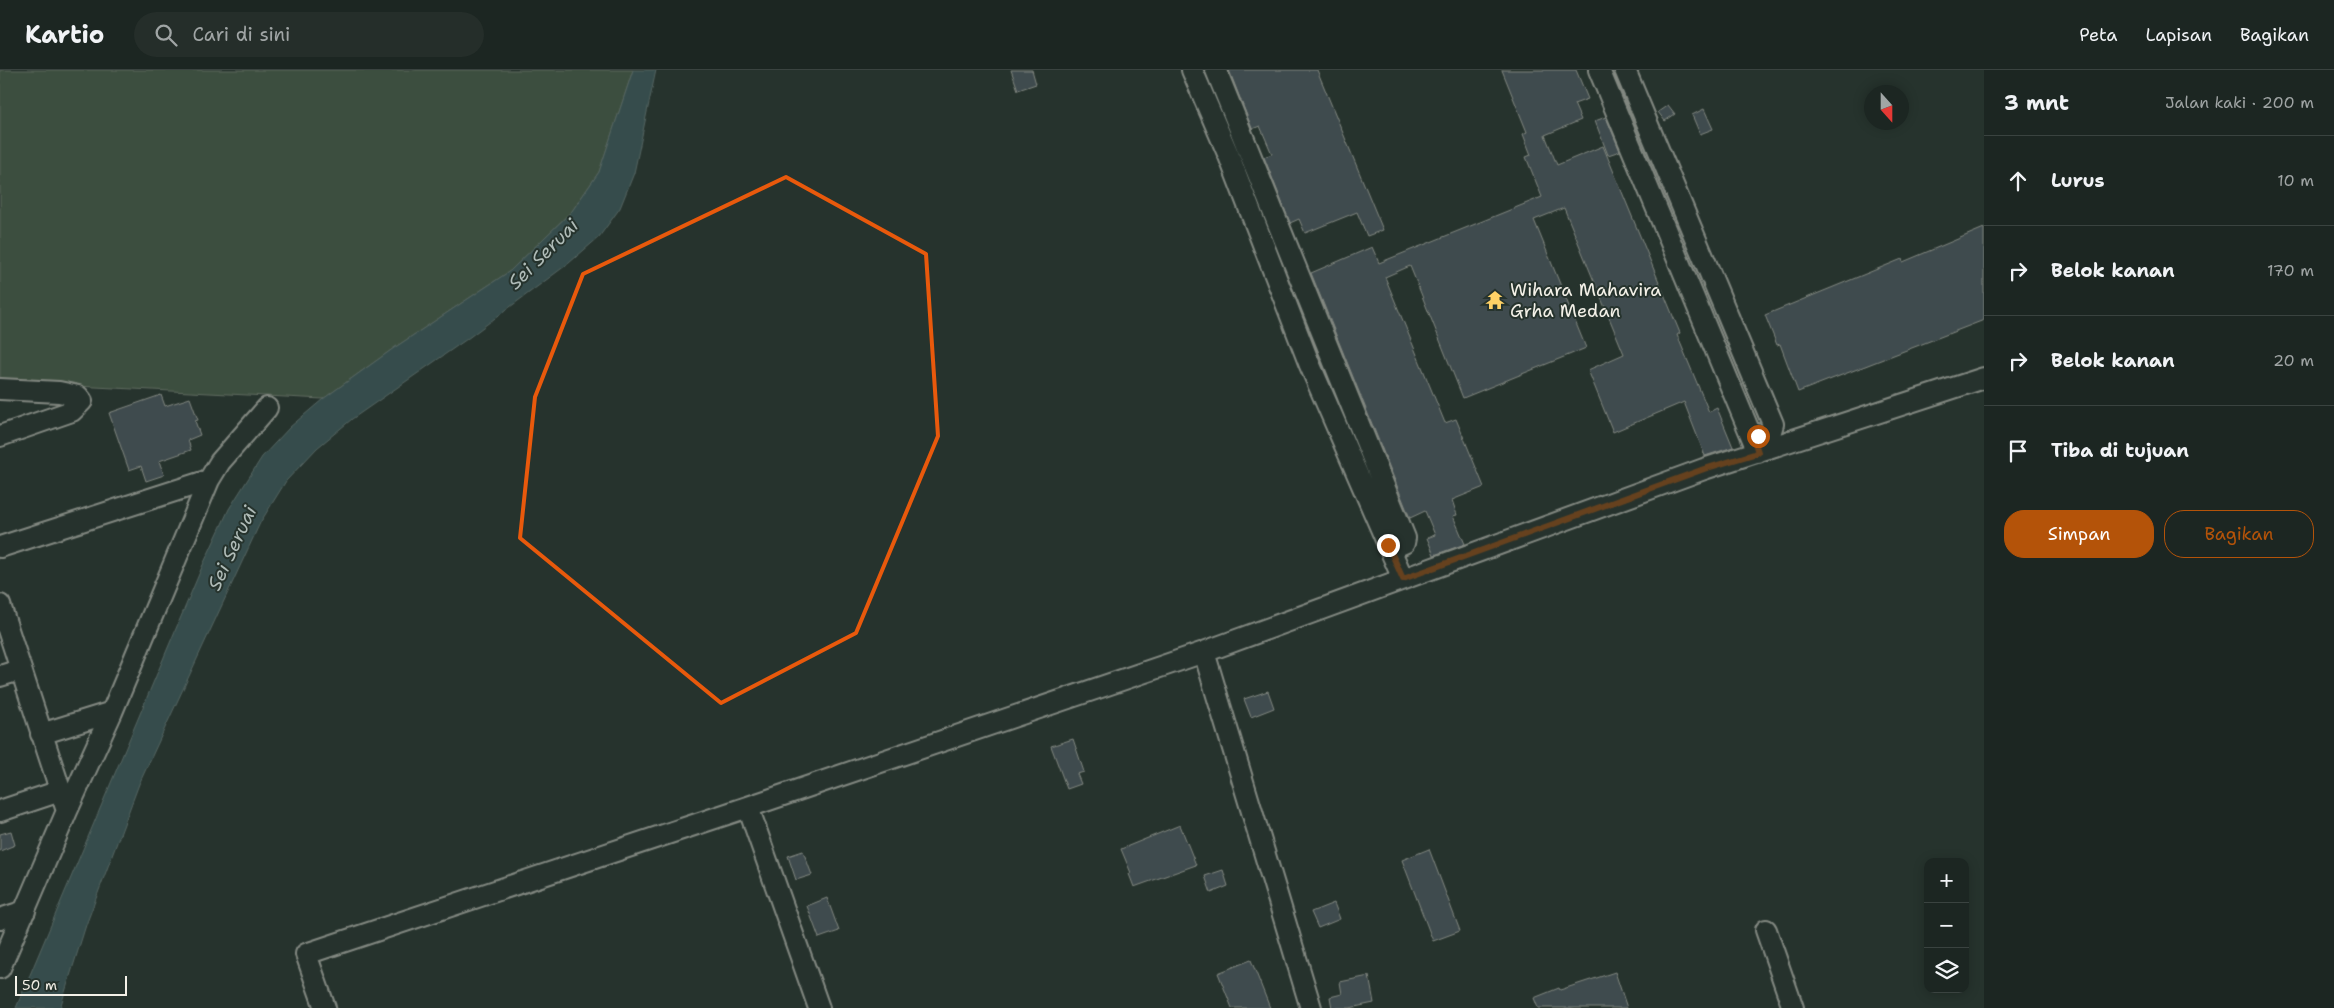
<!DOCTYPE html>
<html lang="id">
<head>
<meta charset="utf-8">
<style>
  body { margin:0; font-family:"Shantell Sans",sans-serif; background:#252e2a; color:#f1f3f6 }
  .controls { position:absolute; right:15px; bottom:15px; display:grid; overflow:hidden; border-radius:10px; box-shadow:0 2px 12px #0003 }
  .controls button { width:45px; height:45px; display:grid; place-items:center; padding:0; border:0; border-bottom:1px solid #3a4340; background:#1c2622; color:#f1f3f6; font:25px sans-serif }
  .compass { position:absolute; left:1864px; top:15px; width:45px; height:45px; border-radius:50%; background:#1c2622; box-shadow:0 2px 12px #0003; rotate:159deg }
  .scale { position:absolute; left:15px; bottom:12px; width:112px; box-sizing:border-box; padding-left:5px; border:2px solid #f4f1e8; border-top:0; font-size:14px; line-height:18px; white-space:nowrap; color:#f4f1e8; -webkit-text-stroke:4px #26332d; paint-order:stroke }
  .stop { position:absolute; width:15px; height:15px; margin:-11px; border:4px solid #b45309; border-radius:50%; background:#fff }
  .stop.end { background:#b45309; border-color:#fff; box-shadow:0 1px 5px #0008 }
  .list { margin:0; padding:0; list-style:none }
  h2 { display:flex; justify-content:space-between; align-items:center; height:65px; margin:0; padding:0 20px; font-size:21px }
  h2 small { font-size:16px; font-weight:400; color:#a0a5a5 }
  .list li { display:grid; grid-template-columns:32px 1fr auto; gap:15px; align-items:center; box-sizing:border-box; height:90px; padding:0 20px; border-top:1px solid #3a4340 }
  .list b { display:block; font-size:19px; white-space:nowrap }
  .list em { font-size:16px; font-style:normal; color:#a0a5a5 }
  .actions { display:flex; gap:10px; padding:15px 20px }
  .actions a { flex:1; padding:11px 0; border:1px solid #b45309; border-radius:20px; text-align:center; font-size:18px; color:#b45309 }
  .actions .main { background:#b45309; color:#fff }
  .icon { flex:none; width:28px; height:28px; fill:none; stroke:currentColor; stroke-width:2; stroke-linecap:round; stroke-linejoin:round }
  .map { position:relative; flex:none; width:1984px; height:938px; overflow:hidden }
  header { display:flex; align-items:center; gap:30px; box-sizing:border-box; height:70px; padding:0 25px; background:#1c2622; border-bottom:1px solid #3a4340 }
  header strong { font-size:24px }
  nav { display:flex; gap:28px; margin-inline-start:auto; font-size:18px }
  .search { width:350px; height:45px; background:#252e2a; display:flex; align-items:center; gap:12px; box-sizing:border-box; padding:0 18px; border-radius:28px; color:#a0a5a5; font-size:19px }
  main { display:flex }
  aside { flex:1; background:#1c2622 }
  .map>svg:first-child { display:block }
  .green { fill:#586f54; stroke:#a6b09e }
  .water { fill:#4a6c71; stroke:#8ea1a1 }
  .building { fill:#5d6775; stroke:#f4f1e8 }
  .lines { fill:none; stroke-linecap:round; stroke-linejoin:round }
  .minor-casing { stroke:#f4f1e8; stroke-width:24 }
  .minor { stroke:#26332d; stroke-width:20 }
  .route { stroke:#b45309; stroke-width:6 }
  .marked { fill:none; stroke:#e8590c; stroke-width:4; stroke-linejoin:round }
  .labels { text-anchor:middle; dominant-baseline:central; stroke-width:4; stroke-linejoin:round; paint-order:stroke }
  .poi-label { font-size:18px; fill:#f4f1e8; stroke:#26332d; text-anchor:start }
  .water-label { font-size:19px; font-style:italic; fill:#b0bcb8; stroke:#26332d }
</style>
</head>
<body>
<header>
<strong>Kartio</strong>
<div class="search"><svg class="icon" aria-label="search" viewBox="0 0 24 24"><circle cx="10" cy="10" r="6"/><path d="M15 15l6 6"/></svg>Cari di sini</div>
<nav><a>Peta</a><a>Lapisan</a><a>Bagikan</a></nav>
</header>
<main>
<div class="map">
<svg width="1984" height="938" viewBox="0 0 1984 938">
  <rect width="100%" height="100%" fill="#26332d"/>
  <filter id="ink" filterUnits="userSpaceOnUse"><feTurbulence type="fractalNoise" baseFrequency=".02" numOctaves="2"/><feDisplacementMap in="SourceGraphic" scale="10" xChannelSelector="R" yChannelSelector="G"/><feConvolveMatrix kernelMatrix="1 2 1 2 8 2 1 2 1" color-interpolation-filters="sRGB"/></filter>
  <g filter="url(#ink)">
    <!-- green -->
    <path class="green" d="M0,0H633L599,102L572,141L510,201L394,278L323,329L0,312Z"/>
    <!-- water -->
    <path class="water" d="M633,0H656L634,103L620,138L599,167L569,193L467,269L352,349L317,378L286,411L260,453L139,714L86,855L60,938H16L202,497L229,439L262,387L290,357L323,329L394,278L510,201L572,141L599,102Z"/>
    <!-- building -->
    <path class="building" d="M1011,0H1032L1036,14L1018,20Z
      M1229,0H1317L1383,160L1367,166L1357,142L1305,163L1299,149L1290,153L1264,87L1272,84L1260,56L1252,59Z
      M1502,0H1576L1588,29L1574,34L1581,50L1545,65L1557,95L1603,76L1680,263L1677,265L1709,342L1717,338L1733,377L1705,386L1684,332L1613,362L1588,300L1624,284L1564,138L1534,150L1586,278L1463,328L1410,196L1385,207L1445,353L1456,349L1484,417L1452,430L1457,445L1453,446L1465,474L1434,485L1427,468L1435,465L1425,441L1410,448L1311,203L1372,177L1379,193L1542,127L1526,87L1531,85L1523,64L1527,62Z
      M1668,35L1675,44L1665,51L1658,42Z
      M1704,39L1713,59L1700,64L1692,45Z
      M1606,47L1620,81L1608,85L1595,51Z
      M1984,158V250L1798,322L1780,274L1777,275L1765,245L1902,189L1903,192Z
      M161,325L165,336L190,328L198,350L195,351L200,365L188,370L191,380L159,391L164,405L146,411L141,396L129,400L109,343Z
      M1268,621L1274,638L1251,647L1244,629Z
      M1073,669L1084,702L1077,704L1081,714L1067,719L1051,676Z
      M1180,755L1196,795L1134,817L1129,804L1131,803L1121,779Z
      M11,761L15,775L0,781V764Z
      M1429,779L1460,861L1433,871L1402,790Z
      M803,781L812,805L796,810L788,786Z
      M1223,800L1228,816L1211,823L1205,806Z
      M827,828L839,861L819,868L807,836Z
      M1334,833L1340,849L1318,858L1311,842Z
      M1251,890L1270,938H1232L1218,903Z
      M1615,902L1627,938H1538L1534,928L1559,918L1560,920Z
      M1369,906L1374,933L1350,938H1332L1330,927L1342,924L1340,912Z"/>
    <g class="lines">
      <!-- minor casing -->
      <g class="minor-casing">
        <path id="minor" d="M1192,0L1229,86L1309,293L1403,509
          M1216,0L1405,468L1404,473L1393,478L1388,475
          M1599,0L1758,382
          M1625,0L1773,354L1771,361L1766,365L1752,364
          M0,319L59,322L78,326L82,331L72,341L0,366
          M0,477L209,410
          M0,535L67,741L0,898
          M1204,582L1311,938
          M0,606L20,600
          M41,664L112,642
          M748,737L819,938
          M0,741L60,721
          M67,741L112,642L209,410L220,392L267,338
          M0,849L25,841
          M1766,860L1793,938
          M325,938L306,884L748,737L1204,582L1704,399L1984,308"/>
      </g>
      <!-- minor -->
      <use href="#minor" class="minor"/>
    </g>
  </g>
  <g class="lines" filter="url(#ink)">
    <!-- route -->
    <path class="route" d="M1388,475L1403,509L1704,399L1754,384L1758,382L1752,364L1758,366"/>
  </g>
  <!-- marked area -->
  <path d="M0 0H1984V938H0ZM786,107L926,184L938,366L856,563L721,633L520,468L535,327L583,204Z" fill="#26332d" fill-opacity=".55" fill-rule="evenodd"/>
  <path class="marked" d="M786,107L926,184L938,366L856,563L721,633L520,468L535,327L583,204Z"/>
  <!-- icons -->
  <defs>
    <g id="temple-bare" transform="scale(1.5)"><path d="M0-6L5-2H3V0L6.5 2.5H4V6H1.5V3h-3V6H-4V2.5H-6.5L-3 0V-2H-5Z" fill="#ffd166" stroke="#26332d" stroke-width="2.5" paint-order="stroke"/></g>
  </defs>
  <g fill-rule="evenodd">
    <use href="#temple-bare" x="1495" y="230"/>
  </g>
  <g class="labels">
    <!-- poi labels -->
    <g class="poi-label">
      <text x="1510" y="220">Wihara Mahavira<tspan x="1510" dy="21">Grha Medan</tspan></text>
    </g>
    <!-- water labels -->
    <g class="water-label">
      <text transform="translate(543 184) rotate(-45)">Sei Seruai</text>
      <text transform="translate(232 478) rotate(-65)">Sei Seruai</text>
    </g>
  </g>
</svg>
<div class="controls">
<button>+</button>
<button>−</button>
<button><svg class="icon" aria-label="layers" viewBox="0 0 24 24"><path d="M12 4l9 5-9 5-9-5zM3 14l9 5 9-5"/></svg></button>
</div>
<svg class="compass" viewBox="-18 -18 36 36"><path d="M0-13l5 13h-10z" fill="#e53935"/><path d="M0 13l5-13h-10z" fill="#a0a5a5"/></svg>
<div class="scale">50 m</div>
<div class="stop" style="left:1758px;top:366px"></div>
<div class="stop end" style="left:1388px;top:475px"></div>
</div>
<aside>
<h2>3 mnt<small>Jalan kaki · 200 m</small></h2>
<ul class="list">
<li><svg class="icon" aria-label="ahead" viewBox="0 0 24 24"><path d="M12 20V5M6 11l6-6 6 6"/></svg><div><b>Lurus</b></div><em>10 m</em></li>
<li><svg class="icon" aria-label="right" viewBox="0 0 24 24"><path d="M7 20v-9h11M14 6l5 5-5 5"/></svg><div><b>Belok kanan</b></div><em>170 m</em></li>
<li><svg class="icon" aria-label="right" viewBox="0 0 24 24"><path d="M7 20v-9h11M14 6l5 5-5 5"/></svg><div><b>Belok kanan</b></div><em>20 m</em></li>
<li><svg class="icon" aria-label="arrive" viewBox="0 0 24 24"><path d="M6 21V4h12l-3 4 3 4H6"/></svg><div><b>Tiba di tujuan</b></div></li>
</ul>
<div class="actions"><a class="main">Simpan</a><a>Bagikan</a></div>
</aside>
</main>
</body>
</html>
